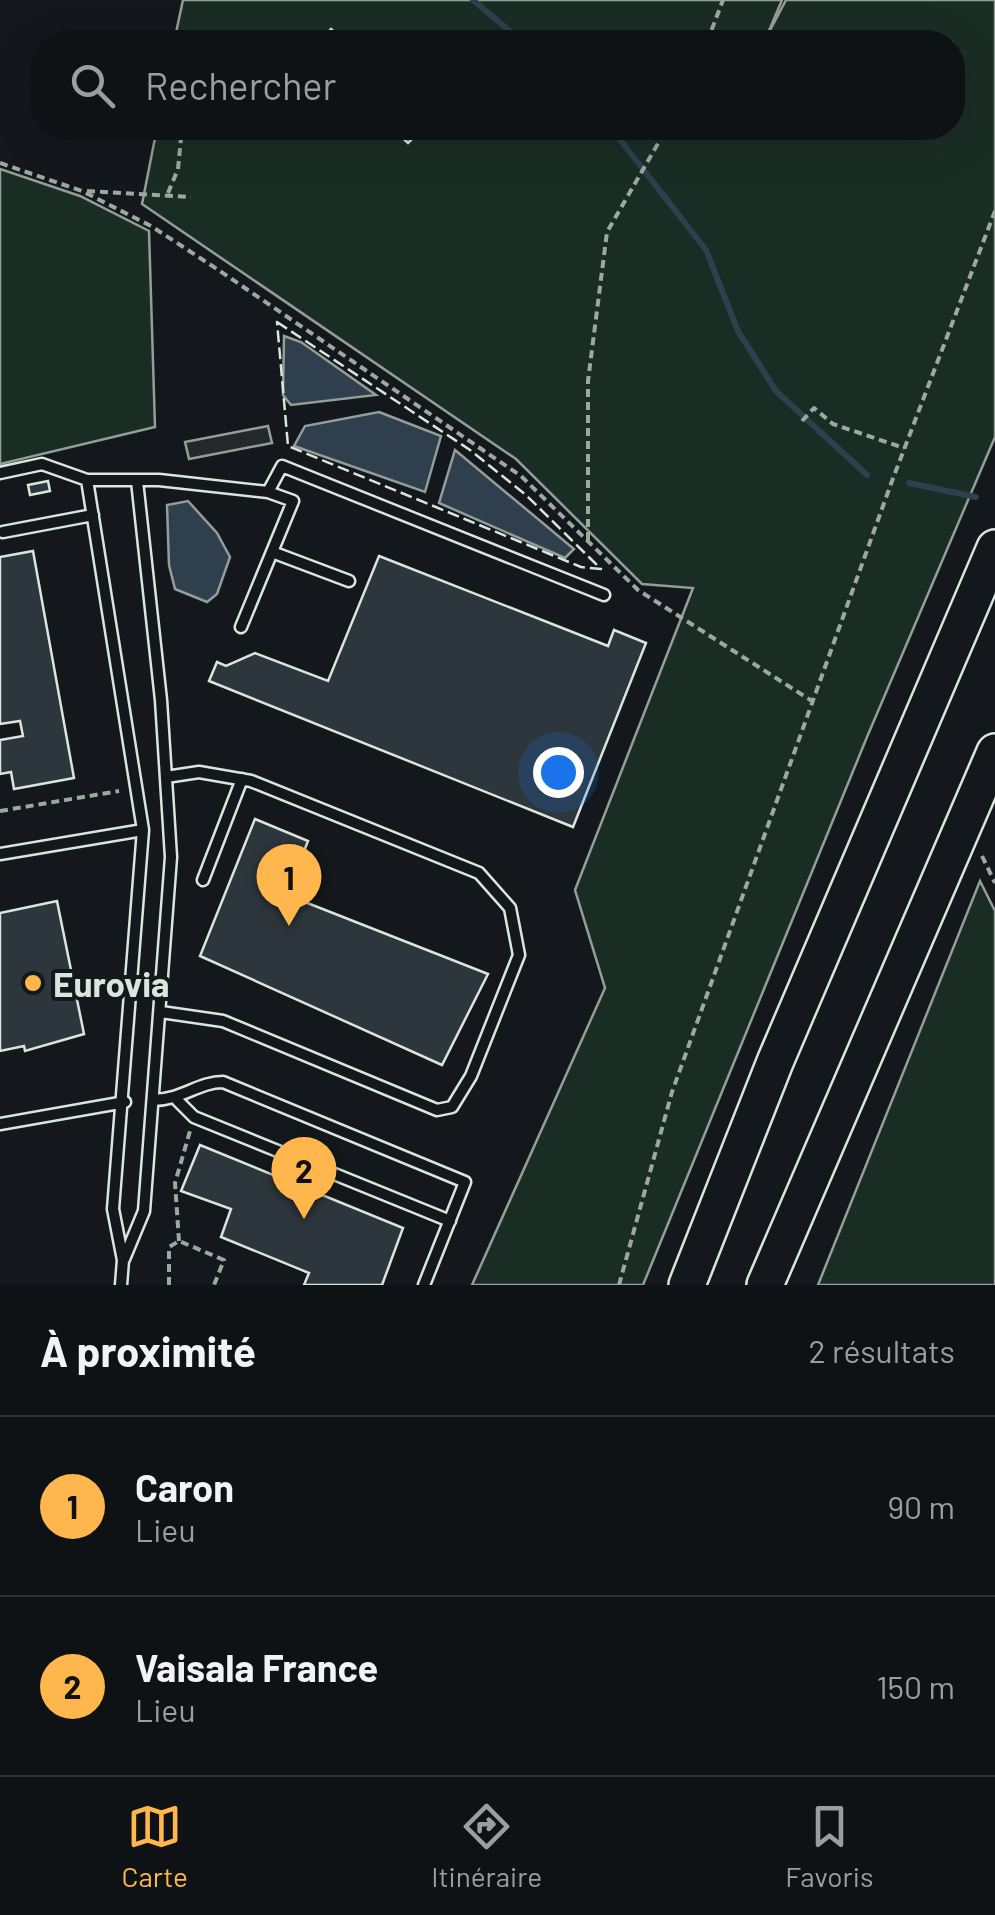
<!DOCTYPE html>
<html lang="fr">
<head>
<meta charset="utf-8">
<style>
  body { margin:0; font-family:Barlow,sans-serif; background:#181b1e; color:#f1f3f6 }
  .you { position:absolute; left:558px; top:772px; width:35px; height:35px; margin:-25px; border:8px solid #fff; border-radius:50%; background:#1a73e8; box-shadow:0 0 0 15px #1a73e833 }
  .badge { display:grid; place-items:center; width:65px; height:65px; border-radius:50%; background:#ffb74d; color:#111; font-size:32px; font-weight:700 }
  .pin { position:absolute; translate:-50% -82px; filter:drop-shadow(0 2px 5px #0008) }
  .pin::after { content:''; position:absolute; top:52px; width:35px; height:30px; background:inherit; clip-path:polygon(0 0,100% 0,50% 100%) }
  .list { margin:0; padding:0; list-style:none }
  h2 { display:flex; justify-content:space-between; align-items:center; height:130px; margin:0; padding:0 40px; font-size:42px }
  h2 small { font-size:32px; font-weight:400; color:#9b9ea0 }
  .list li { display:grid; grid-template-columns:65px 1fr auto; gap:30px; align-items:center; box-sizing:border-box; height:180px; padding:0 40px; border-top:2px solid #2f3234 }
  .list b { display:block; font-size:38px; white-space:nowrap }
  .list p { margin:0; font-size:32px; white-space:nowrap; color:#9b9ea0 }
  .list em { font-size:32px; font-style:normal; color:#9b9ea0 }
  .icon { flex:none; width:55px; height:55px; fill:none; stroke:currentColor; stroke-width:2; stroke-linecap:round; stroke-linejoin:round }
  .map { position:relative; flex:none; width:995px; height:1285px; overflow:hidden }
  .search { position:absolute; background:#0f1215; box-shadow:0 10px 40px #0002; left:30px; right:30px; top:30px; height:110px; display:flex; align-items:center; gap:25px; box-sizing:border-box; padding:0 35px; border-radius:40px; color:#9b9ea0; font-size:38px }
  .sheet { height:490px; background:#0f1215 }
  nav { display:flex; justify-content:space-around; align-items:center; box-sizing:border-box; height:140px; border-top:2px solid #2f3234; background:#0f1215; font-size:28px; color:#9b9ea0 }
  nav a { display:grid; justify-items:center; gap:5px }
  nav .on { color:#ffb74d }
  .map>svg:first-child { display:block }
  .green { fill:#1a2d24; stroke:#939e99; stroke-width:2.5 }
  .parking { fill:#24282b; stroke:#939e99; stroke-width:2.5 }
  .water { fill:#2f3f4d; stroke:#939e99; stroke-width:2.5 }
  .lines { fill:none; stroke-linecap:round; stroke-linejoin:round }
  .stream { stroke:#2f3f4d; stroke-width:6 }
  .building { fill:#2c363c; stroke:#d8e6dc; stroke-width:2.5 }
  .service-casing { stroke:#d8e6dc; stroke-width:15 }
  .trunk-casing { stroke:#d8e6dc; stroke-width:40 }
  .path { stroke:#9da8a2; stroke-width:4; stroke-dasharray:8 5; stroke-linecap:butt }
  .service { stroke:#14181c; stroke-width:10 }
  .trunk { stroke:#14181c; stroke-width:35 }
  .fence { stroke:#d8e6dc; stroke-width:2.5; stroke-dasharray:12 5; stroke-linecap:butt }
  .poi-dot { fill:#ffb74d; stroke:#14181c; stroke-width:4 }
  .labels { text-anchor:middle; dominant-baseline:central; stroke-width:8; stroke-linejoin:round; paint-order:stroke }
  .poi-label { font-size:35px; font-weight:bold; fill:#d8e6dc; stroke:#14181c; text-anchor:start }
</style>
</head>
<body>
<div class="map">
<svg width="995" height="1285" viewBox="0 0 995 1285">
  <rect width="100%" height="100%" fill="#14181c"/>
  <!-- green -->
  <path class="green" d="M183,0H782L765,40L786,0H995V437L867,737L643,1285H472L605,988L575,890L693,588L642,584L516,459L142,204L157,128H952V42H174Z
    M0,169L80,196L149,231L155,427L0,464Z
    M980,881L995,911V1285H818Z"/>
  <!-- parking -->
  <path class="parking" d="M268,426L272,443L189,459L185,442Z"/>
  <!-- water -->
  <path class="water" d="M284,336L301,342L376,395L291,405L283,395Z
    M379,412L441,436L425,492L294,446L305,426Z
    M455,450L574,549L565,558L439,503Z
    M188,501L217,533L230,557L217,594L207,602L175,589L169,565L167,505Z"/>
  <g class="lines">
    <!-- stream -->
    <path class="stream" d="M473,0L523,42
      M611,128L706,250L738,331L776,391L867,475
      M909,483L976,497"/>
  </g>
  <!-- building -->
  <path class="building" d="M331,29L345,42H319Z
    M392,128H423L408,143Z
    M48,481L50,491L30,495L28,485Z
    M33,551L74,778L14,789L11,772L0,774V740L23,736L20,721L0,724V557Z
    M379,556L608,646L614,630L646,643L573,827L209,681L217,662L226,666L255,653L328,681Z
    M255,819L308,841L287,895L488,974L442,1065L200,956Z
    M57,901L84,1034L25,1051L24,1046L0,1051V913Z
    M200,1145L403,1228L382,1285H304L309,1273L221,1237L231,1209L181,1191Z"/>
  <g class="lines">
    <!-- service casing -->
    <g class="service-casing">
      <path id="service" d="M0,473L42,464L87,480H159L268,492L293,501L241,627
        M87,480L143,830L113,1209L123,1260L121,1285
        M268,492L282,466L604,595
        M3,532L93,515
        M272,552L349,581
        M0,854L143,830
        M203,880L242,779
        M161,1012L223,1021L437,1110L452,1107L471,1076L519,955L510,908L479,873L251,781L199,772L166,777
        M153,1100C182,1100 198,1082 223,1082L465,1182L424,1285
        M177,1100L194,1117L450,1221
        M0,1124L125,1102
        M124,1259L144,1211L171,857L161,700L137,481"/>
    </g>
    <!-- trunk casing -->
    <g class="trunk-casing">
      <path id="trunk" d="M687,1285L775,1062L995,548
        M765,1285L995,752"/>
    </g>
    <!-- path -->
    <path class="path" d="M707,42L723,0
      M0,163L82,191L151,226L217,269L521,476L638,590L812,701
      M87,191L191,197
      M168,193L178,169L182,128
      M802,421L814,408L833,424L904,448
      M588,540V381L607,232L667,128
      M0,811L119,791
      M982,856L995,883
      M179,1241L175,1183L190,1131
      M169,1285V1247L179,1241L224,1260L214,1285
      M619,1285L672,1092L892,481L995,211"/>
    <!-- service -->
    <use href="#service" class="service"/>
    <!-- trunk -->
    <use href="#trunk" class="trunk"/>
    <!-- fence -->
    <path class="fence" d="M277,322L470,450L526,495L601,569L581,567L288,446Z"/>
  </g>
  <!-- markers -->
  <circle class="poi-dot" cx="33" cy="983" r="10"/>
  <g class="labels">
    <!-- poi labels -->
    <g class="poi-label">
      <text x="53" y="983">Eurovia</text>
    </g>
  </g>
</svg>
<div class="you"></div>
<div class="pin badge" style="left:289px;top:926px">1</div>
<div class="pin badge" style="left:304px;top:1219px">2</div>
<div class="search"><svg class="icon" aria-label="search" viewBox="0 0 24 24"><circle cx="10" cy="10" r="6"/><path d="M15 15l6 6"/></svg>Rechercher</div>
</div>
<section class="sheet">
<h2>À proximité<small>2 résultats</small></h2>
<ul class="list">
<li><span class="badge">1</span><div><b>Caron</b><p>Lieu</p></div><em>90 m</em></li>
<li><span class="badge">2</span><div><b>Vaisala France</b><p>Lieu</p></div><em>150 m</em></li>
</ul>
</section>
<nav>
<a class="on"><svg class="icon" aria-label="map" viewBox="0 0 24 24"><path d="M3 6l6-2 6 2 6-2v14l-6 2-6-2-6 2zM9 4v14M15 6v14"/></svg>Carte</a>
<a><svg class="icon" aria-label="directions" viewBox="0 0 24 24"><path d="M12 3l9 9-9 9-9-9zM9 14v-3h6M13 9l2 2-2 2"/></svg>Itinéraire</a>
<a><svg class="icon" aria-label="saved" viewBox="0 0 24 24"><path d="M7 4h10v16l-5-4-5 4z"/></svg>Favoris</a>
</nav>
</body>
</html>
